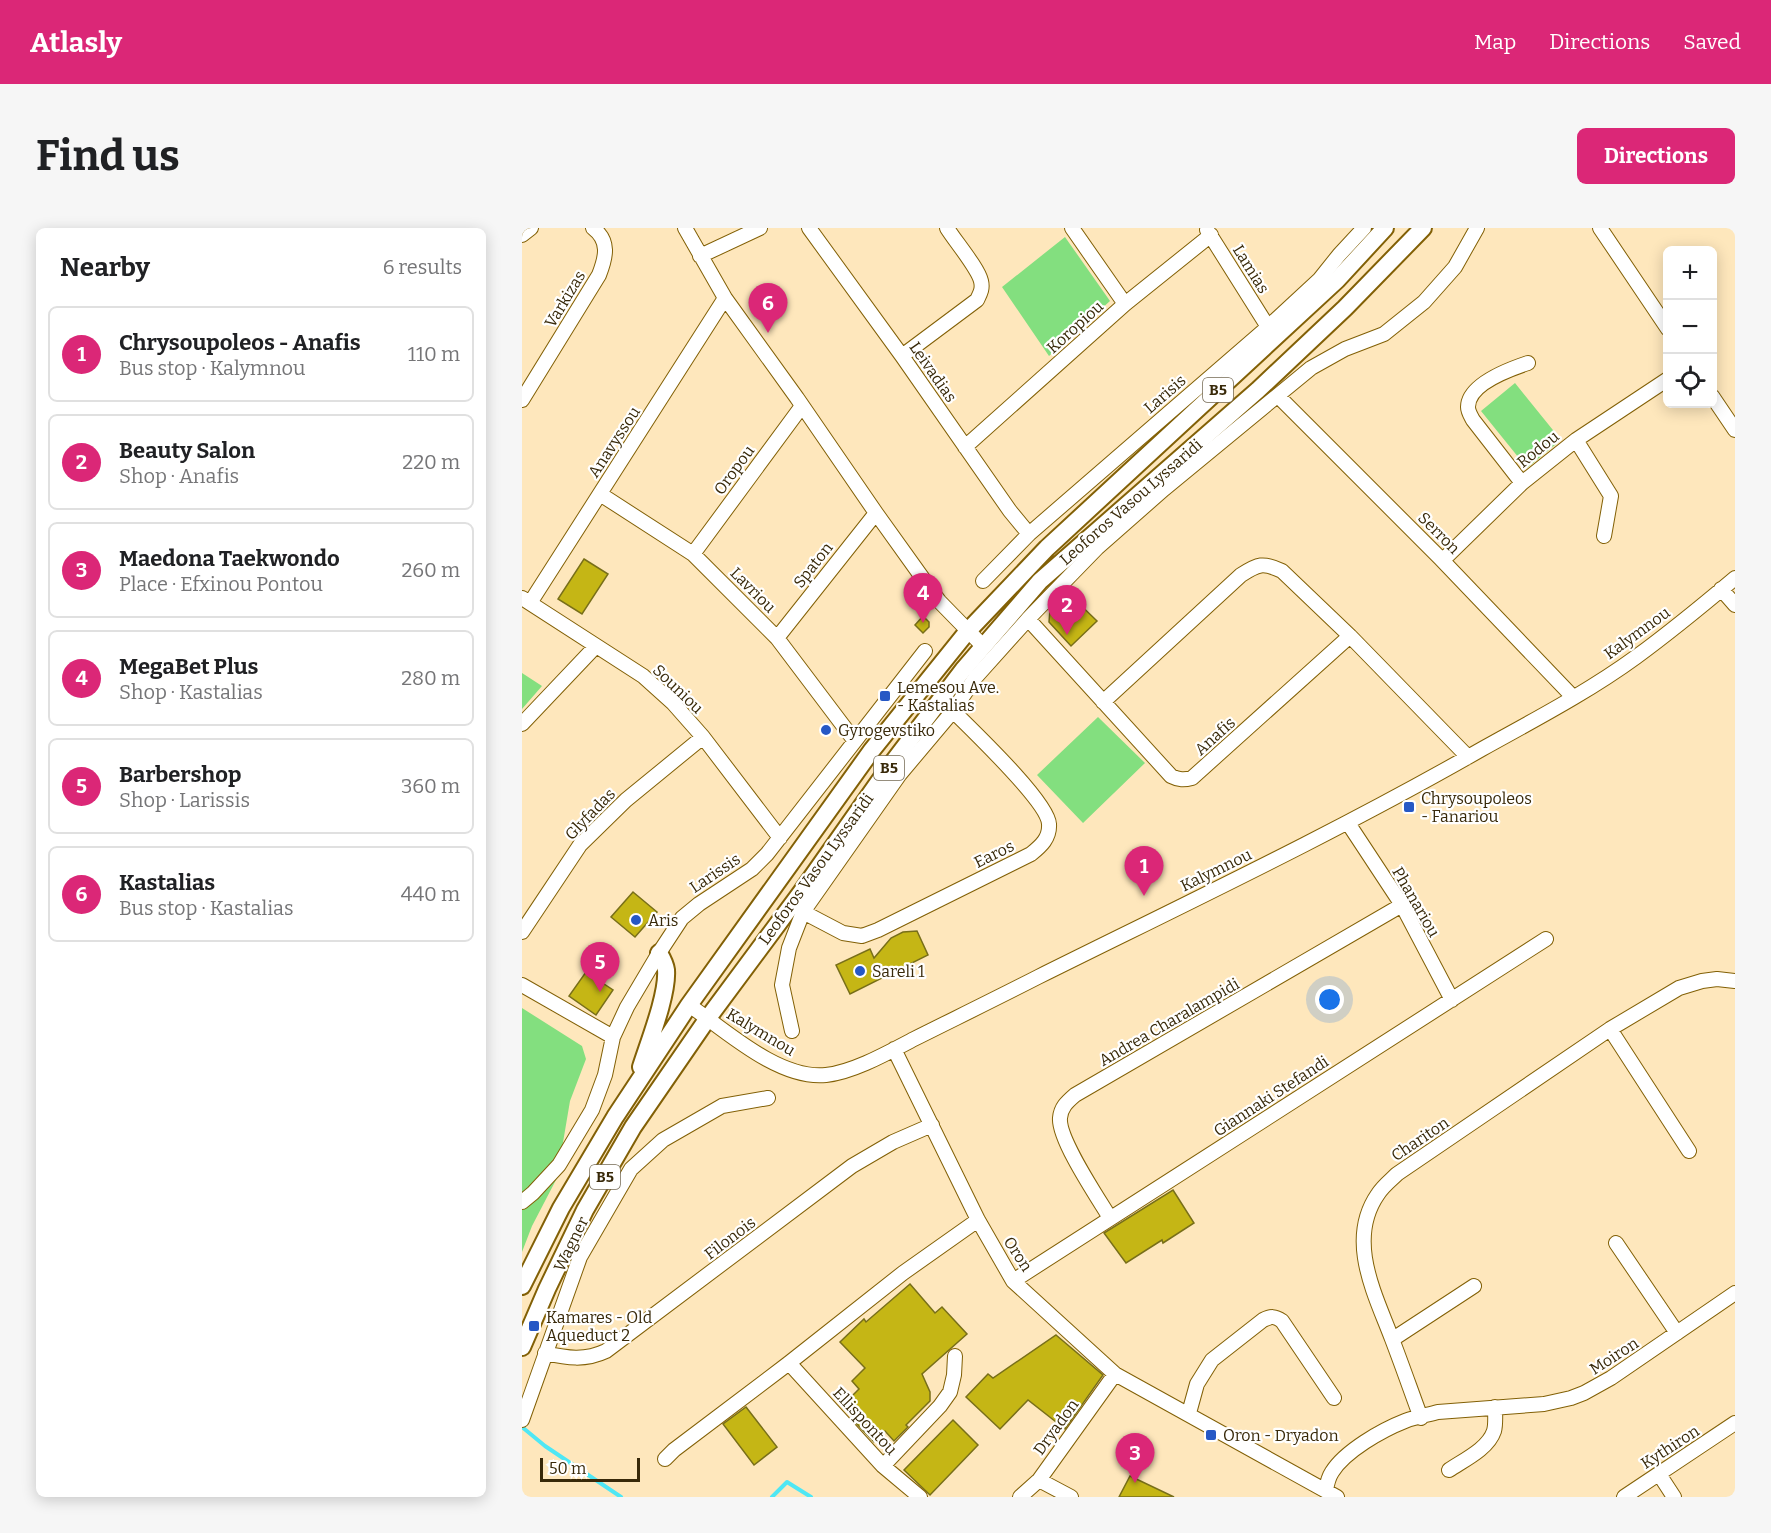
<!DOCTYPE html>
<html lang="en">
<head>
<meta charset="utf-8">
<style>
  body { margin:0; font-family:Bitter,serif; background:#f6f6f6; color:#202124 }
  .controls { position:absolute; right:18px; top:18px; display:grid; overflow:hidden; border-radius:9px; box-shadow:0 3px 15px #0003 }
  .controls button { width:54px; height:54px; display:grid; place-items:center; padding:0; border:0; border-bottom:2px solid #e0e0e0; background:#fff; color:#202124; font:30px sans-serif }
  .scale { position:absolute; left:18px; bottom:15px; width:100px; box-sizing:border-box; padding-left:6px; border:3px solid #382909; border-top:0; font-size:16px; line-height:21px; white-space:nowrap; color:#382909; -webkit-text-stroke:4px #fff; paint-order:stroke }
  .you { position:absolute; left:808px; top:772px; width:21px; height:21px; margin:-15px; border:4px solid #fff; border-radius:50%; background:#1a73e8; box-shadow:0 0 0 9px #1a73e833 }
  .badge { display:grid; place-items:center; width:39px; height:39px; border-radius:50%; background:#db2777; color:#fff; font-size:20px; font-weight:700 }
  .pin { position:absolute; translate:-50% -50px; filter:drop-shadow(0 2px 3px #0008) }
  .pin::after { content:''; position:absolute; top:32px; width:21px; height:18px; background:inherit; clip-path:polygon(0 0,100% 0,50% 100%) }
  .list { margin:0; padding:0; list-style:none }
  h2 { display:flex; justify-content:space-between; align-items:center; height:78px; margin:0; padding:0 24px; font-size:26px }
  h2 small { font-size:20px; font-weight:400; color:#757577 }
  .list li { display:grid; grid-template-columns:39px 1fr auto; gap:18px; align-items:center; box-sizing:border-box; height:96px; margin:0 12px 12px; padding:0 12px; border:2px solid #e0e0e0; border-radius:9px }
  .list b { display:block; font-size:22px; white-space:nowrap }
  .list p { margin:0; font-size:20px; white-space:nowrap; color:#757577 }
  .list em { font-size:20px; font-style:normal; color:#757577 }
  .icon { flex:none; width:33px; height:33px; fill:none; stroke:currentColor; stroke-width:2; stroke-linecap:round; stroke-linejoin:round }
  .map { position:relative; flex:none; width:1213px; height:1269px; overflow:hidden; border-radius:9px }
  header { display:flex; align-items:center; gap:36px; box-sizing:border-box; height:84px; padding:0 30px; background:#db2777; color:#fff }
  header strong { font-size:28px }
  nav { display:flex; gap:33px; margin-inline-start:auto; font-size:21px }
  .intro { display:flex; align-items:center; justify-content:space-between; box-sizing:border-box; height:144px; padding:0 36px }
  h1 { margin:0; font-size:42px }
  .button { padding:15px 27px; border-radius:9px; background:#db2777; color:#fff; font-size:21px; font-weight:700 }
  main { display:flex; gap:36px; padding:0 36px }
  aside { flex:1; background:#fff; border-radius:9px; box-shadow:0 3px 15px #0003 }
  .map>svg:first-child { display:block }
  .green { fill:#83df7f }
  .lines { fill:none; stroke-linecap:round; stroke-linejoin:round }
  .stream { stroke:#4fe7f4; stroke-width:4 }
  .building { fill:#c5b615; stroke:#786f19; stroke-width:1.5 }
  .minor-casing { stroke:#826006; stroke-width:16 }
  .major-casing { stroke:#826006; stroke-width:20 }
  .minor { stroke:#fff; stroke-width:14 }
  .major { stroke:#fff; stroke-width:16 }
  .poi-dot { fill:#2658c5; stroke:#fff; stroke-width:2 }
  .labels { text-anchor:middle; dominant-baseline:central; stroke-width:4.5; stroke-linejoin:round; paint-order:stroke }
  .shield { fill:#fff; stroke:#746953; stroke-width:1.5 }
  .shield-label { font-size:15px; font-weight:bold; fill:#382909 }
  .street-label { font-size:16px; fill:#382909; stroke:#fff }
  .poi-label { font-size:16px; fill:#382909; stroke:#fff; text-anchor:start }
</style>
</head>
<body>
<header>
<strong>Atlasly</strong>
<nav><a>Map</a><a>Directions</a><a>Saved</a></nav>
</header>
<div class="intro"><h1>Find us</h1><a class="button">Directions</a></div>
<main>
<aside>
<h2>Nearby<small>6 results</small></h2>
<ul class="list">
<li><span class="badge">1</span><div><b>Chrysoupoleos - Anafis</b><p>Bus stop · Kalymnou</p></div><em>110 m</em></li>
<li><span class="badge">2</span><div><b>Beauty Salon</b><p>Shop · Anafis</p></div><em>220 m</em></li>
<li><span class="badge">3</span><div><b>Maedona Taekwondo</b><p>Place · Efxinou Pontou</p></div><em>260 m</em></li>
<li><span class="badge">4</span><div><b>MegaBet Plus</b><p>Shop · Kastalias</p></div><em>280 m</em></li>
<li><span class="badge">5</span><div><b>Barbershop</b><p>Shop · Larissis</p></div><em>360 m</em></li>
<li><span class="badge">6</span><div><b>Kastalias</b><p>Bus stop · Kastalias</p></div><em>440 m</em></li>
</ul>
</aside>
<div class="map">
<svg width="1213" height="1269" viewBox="0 0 1213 1269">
  <rect width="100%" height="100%" fill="#fee7bc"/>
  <!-- green -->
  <path class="green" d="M543,9L588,73L527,128L480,59Z
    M993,155L1039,212L1005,240L959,183Z
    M0,445L20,458L0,481Z
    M576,489L623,535L561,595L515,547Z
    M0,780L60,818L64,831L48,873L35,950L10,998L0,1024Z"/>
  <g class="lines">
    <!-- stream -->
    <path class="stream" d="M0,1199L23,1218L99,1269
      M250,1269L265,1254L289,1269"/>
  </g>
  <!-- building -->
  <path class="building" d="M62,331L86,346L60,386L36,371Z
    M546,365L575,393L549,418L527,394L528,382Z
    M401,388L407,394V399L401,405L393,397Z
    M111,664L135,684L113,709L89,689Z
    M395,703L406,727L328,766L314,737L348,721L352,730L369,710L381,704Z
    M64,744L91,762L74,787L47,768Z
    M651,962L672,995L641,1015L640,1012L604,1035L582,1005Z
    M388,1056L413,1085L420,1079L445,1106L400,1146L408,1164V1173L384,1197L386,1199L372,1213L363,1203L352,1214L334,1195L335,1193L320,1178L337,1161L330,1153L343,1140L318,1114L342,1091L344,1094Z
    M534,1107L581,1147L543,1201L506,1172L478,1201L444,1169L466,1146L471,1150Z
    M224,1179L255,1219L232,1237L201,1196Z
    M431,1192L456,1217L408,1267L382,1242Z
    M608,1248L652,1269H597Z"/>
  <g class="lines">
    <!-- minor casing -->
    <g class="minor-casing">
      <path id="minor" d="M163,0L203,70L275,170L354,285L417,373L461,418
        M287,0L380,128L488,283L507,306
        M550,0L603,76
        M1078,0L1146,101
        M685,2L746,99
        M0,7L9,0
        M178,28L238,0
        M380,128L455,72C458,66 461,61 459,53C456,40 433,13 425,0
        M756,168L918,330L1051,469
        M1190,168L1213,202
        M0,172L77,47C84,29 88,13 71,0
        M1054,212L1089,268L1082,308
        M443,219L603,76L689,7
        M1000,255L951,192C949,188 946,184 946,179C946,156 988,141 1006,135
        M78,266L171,326L255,410L332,512
        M171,326L280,178
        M921,332L1000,255L1054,212L1146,151
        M461,353L507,306L746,99L797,52L817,27L842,0
        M1199,361L1213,377
        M0,370L121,448L151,475L181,509L258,610
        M8,375L203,70
        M506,391L649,548C657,552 662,552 670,550L828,408
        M255,410L354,285
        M581,474L719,347C736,336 741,334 760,343L828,408L946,529
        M0,496L74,418
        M826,595L880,677L930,772
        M281,684L321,705L340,708L356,702L509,626C519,618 528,610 527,596C526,574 450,502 431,483
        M0,704L58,617L104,572L181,509
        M0,757L91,809
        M167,777C203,802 257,852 304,847C332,844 367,824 392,811C434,790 475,770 516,749C665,675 815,604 960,521C1012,492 1066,464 1114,429C1148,404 1181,377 1213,350
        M1088,801L1167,923
        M270,803L260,757L267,720L281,684L378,546L431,483L453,450L506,391L575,320L642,261L789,140L823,121L862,106L902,74L933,39L955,0
        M372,821L456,992L491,1053L593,1146L815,1269
        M0,974L11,965L37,937L70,882L83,847L91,809L105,779L137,725L160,690L177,676L230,641L245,626L403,423
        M588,990C576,970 536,911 538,890C539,879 545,874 553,867L880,677
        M1094,1015L1155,1105
        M491,1053L1024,711
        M871,1111L952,1058
        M23,1125C45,1130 63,1133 84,1123L330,938L371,914L410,897
        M267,1135L361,1238L398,1269
        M667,1185L675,1156L690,1132L741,1092C749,1088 753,1088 760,1093L812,1170
        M899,1190C889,1163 880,1137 870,1111C853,1066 824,1012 856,966C861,958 869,952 875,946L1088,801L1157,760L1180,753L1195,751L1213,753
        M0,1192L58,1029L109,941L141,912L200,878L246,870
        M143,1231L152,1222L267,1135L381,1045L456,992
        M361,1238L418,1178L428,1164L432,1147L433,1128
        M927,1242C942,1232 966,1221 972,1203C974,1196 973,1186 973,1179
        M1137,1246L1152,1269
        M517,1252L549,1269
        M804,1262C805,1256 806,1250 810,1244C823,1223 860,1202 883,1193C893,1189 905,1187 916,1184L1022,1176L1049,1170L1062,1165L1089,1150L1213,1065
        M498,1269L517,1252L593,1146
        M1102,1269L1213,1195"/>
    </g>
    <!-- major casing -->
    <g class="major-casing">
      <path id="major" d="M119,839C127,814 146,766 144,742C143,735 140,730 137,725
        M0,1058L39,980L93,889L167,777L350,522L445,404L525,320L815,52L863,0
        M0,1119L25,1061L63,982L111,899L186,790L278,666L368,538L441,442L518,353L736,162L823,80L901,0"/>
    </g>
    <!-- minor -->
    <use href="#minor" class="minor"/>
    <!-- major -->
    <use href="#major" class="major"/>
  </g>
  <!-- markers -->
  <g class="poi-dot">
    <rect x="357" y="462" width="12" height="12" rx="3"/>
    <circle cx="304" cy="502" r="6"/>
    <rect x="881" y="573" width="12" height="12" rx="3"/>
    <circle cx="114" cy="692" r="6"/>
    <circle cx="338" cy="743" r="6"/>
    <rect x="6" y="1092" width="12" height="12" rx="3"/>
    <rect x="683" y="1201" width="12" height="12" rx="3"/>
  </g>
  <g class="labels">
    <!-- shield labels -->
    <g class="shield">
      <rect x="681" y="150" width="30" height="24" rx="4.5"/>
      <rect x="352" y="528" width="30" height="24" rx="4.5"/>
      <rect x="68" y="937" width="30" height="24" rx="4.5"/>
    </g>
    <g class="shield-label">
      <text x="696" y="162">B5</text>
      <text x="367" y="540">B5</text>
      <text x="83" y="949">B5</text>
    </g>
    <!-- street labels -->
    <g class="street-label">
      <text transform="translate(729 41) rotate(58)">Lamias</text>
      <text transform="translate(43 71) rotate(-59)">Varkizas</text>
      <text transform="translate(553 99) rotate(-42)">Koropiou</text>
      <text transform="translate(411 144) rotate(55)">Leivadias</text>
      <text transform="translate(643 166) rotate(-41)">Larisis</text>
      <text transform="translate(92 214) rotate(-57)">Anavyssou</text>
      <text transform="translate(1016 221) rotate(-39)">Rodou</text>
      <text transform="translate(212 242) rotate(-54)">Oropou</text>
      <text transform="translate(609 274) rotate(-41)">Leoforos Vasou Lyssaridi</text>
      <text transform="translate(917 305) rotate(45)">Serron</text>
      <text transform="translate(291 337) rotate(-52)">Spaton</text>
      <text transform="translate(231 362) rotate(45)">Lavriou</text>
      <text transform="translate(1115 405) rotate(-36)">Kalymnou</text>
      <text transform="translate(156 461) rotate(44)">Souniou</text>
      <text transform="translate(693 508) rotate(-42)">Anafis</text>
      <text transform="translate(68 586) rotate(-46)">Glyfadas</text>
      <text transform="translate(472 626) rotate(-26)">Earos</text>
      <text transform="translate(294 641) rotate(-54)">Leoforos Vasou Lyssaridi</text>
      <text transform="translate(694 642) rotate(-26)">Kalymnou</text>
      <text transform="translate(193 645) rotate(-34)">Larissis</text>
      <text transform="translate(894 674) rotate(60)">Phanariou</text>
      <text transform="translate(647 794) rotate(-30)">Andrea Charalampidi</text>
      <text transform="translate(239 804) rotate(31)">Kalymnou</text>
      <text transform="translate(749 868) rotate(-33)">Giannaki Stefandi</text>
      <text transform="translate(898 911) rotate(-34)">Chariton</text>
      <text transform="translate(208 1010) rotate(-37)">Filonois</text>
      <text transform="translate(49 1016) rotate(-64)">Wagner</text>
      <text transform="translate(496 1026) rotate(57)">Oron</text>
      <text transform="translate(1092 1128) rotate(-33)">Moiron</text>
      <text transform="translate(343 1193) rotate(47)">Ellispontou</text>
      <text transform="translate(534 1199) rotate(-54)">Dryadon</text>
      <text transform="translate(1148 1219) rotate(-33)">Kythiron</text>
    </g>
    <!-- poi labels -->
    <g class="poi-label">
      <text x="375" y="459">Lemesou Ave.<tspan x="375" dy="18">- Kastalias</tspan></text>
      <text x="316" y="502">Gyrogevstiko</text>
      <text x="899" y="570">Chrysoupoleos<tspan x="899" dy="18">- Fanariou</tspan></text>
      <text x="126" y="692">Aris</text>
      <text x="350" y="743">Sareli 1</text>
      <text x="24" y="1089">Kamares - Old<tspan x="24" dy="18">Aqueduct 2</tspan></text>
      <text x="701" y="1207">Oron - Dryadon</text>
    </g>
  </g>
</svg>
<div class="controls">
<button>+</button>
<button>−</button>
<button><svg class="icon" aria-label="locate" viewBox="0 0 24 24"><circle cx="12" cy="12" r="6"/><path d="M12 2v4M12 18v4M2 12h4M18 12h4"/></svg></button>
</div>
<div class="scale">50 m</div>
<div class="you"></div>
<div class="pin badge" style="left:622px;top:668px">1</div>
<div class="pin badge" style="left:545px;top:407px">2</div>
<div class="pin badge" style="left:613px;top:1255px">3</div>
<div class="pin badge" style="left:401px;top:395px">4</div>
<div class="pin badge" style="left:78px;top:764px">5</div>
<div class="pin badge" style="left:246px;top:105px">6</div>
</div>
</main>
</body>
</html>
